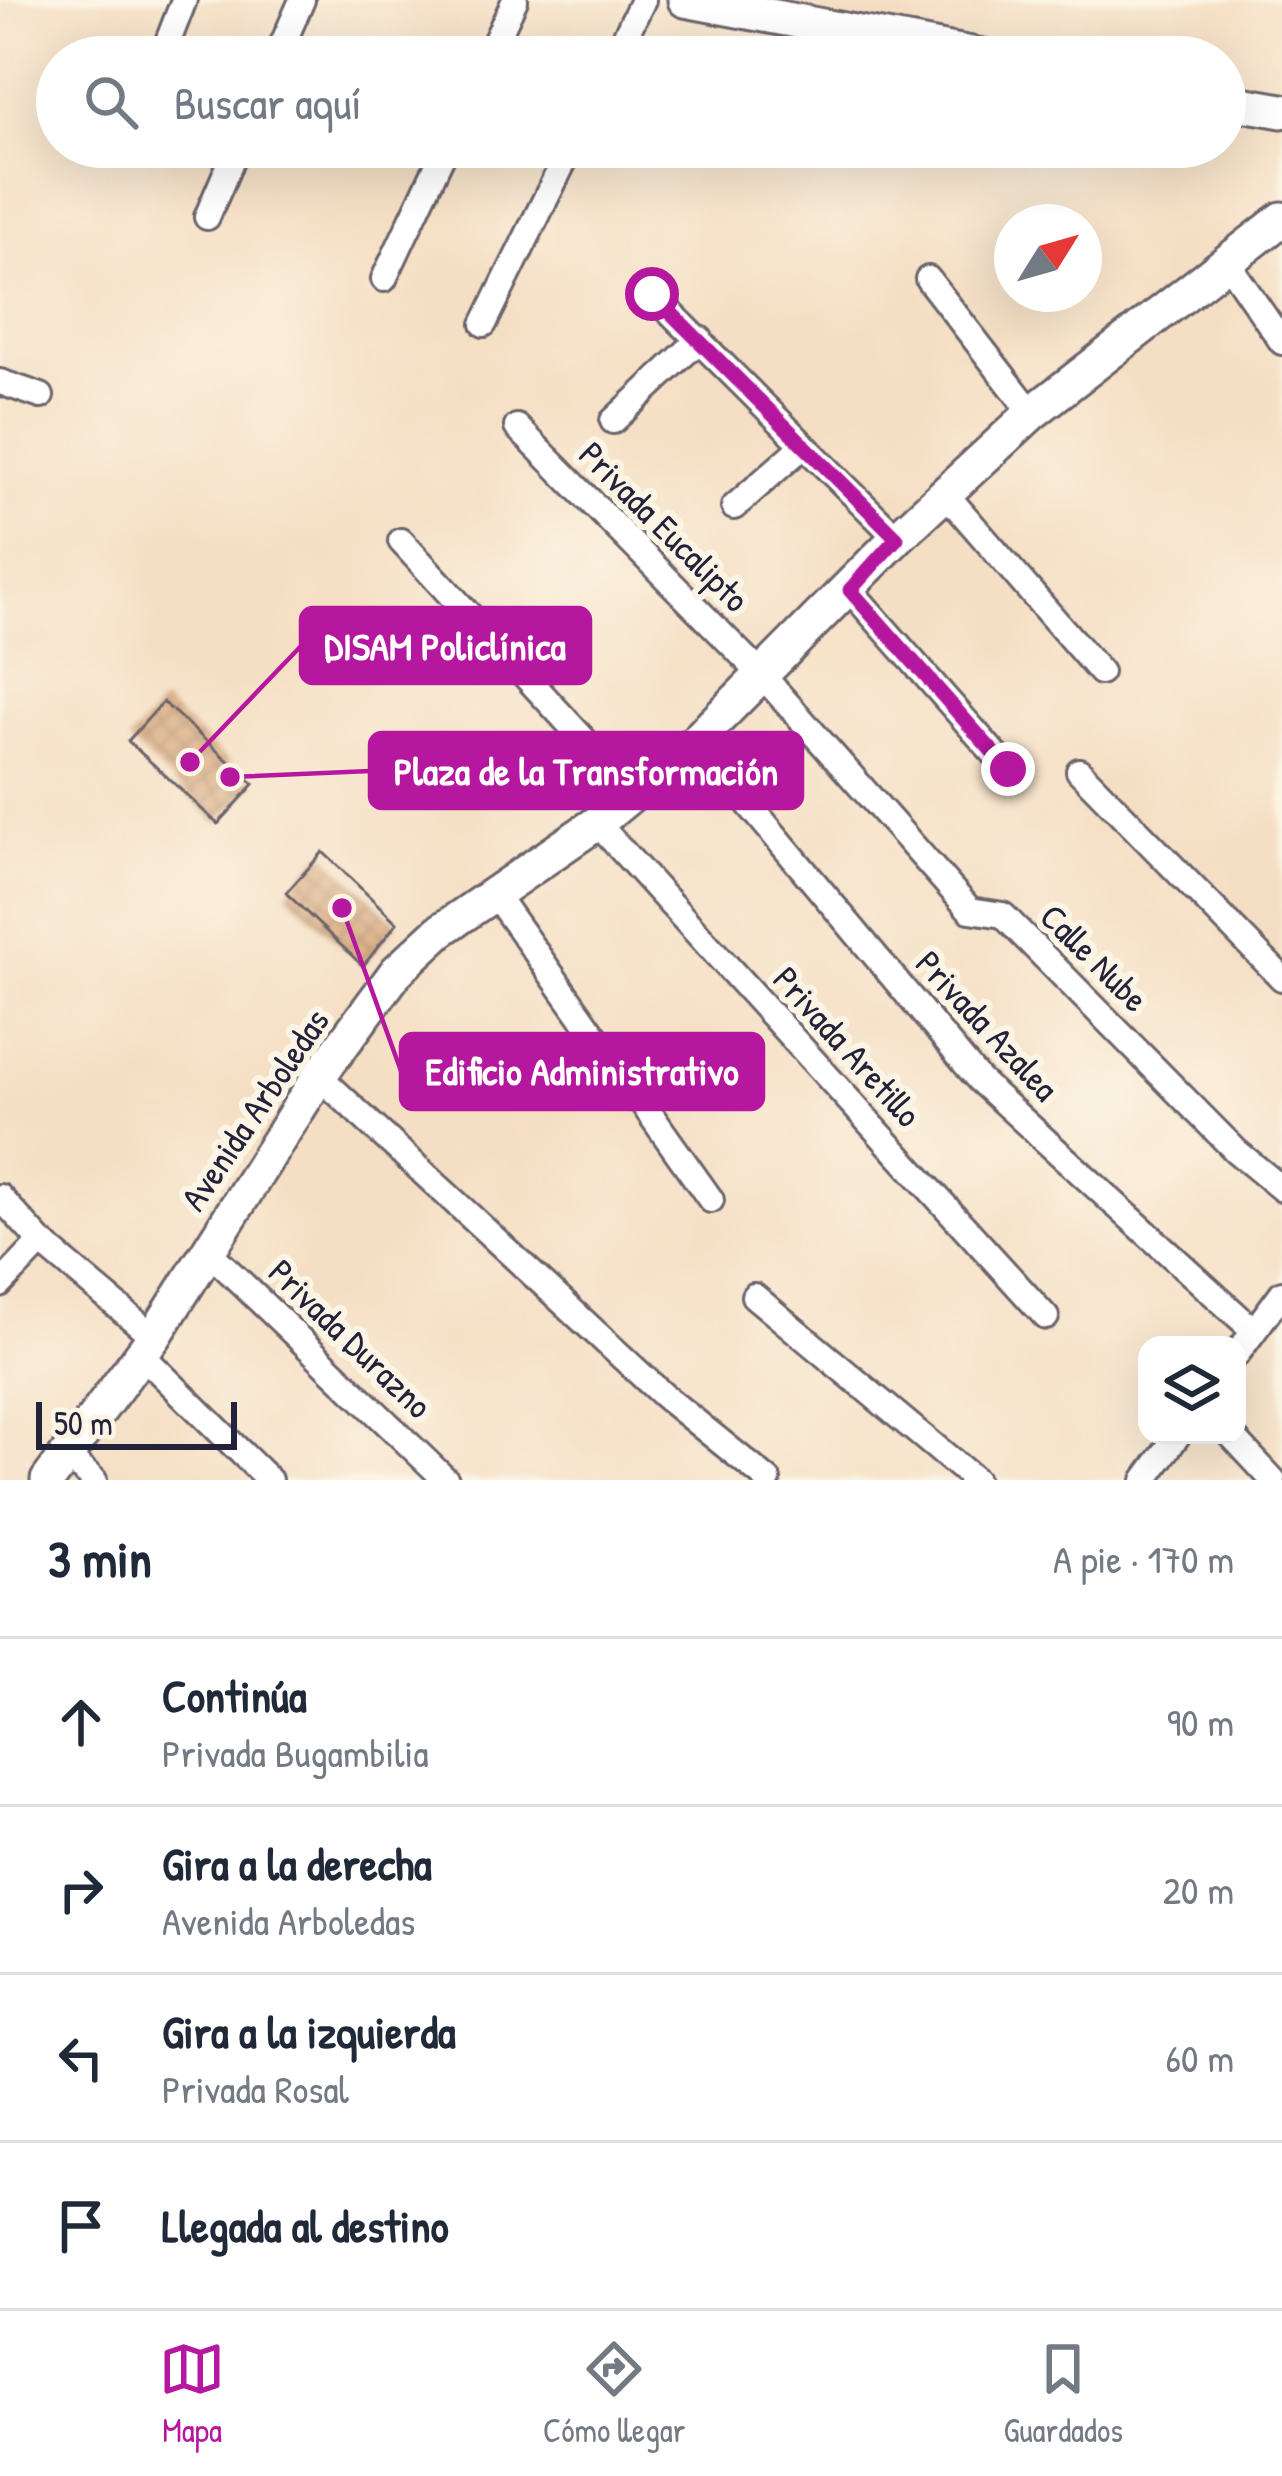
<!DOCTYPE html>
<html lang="es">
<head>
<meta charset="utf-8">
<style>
  body { margin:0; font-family:"Patrick Hand",sans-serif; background:#f2f2f3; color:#1f2937 }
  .controls { position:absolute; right:36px; bottom:36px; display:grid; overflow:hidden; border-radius:24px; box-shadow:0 12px 48px #0002 }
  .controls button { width:108px; height:108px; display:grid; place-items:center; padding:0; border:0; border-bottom:3px solid #e0e1e3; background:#fff; color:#1f2937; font:60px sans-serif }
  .compass { position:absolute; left:994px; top:204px; width:108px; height:108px; border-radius:50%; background:#fff; box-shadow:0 12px 48px #0002; rotate:53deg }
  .scale { position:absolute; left:36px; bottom:30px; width:201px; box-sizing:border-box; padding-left:12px; border:6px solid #22223b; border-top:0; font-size:33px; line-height:42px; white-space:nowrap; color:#22223b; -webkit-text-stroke:9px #fcf5e5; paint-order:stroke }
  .stop { position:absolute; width:36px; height:36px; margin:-27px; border:9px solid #b5179e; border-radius:50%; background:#fff }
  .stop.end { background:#b5179e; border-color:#fff; box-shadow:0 3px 12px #0008 }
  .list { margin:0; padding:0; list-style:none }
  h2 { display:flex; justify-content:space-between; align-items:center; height:156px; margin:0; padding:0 48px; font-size:51px }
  h2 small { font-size:39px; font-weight:400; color:#747a83 }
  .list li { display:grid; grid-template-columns:78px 1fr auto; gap:36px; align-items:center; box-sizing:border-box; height:168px; padding:0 48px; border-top:3px solid #e0e1e3 }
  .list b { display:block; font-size:45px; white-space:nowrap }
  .list p { margin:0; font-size:39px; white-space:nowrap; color:#747a83 }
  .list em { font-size:39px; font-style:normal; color:#747a83 }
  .icon { flex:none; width:66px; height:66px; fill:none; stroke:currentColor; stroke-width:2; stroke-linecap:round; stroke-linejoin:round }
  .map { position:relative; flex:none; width:1282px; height:1480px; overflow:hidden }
  .search { position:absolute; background:#fff; box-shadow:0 12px 48px #0002; left:36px; right:36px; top:36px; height:132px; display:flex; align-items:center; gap:30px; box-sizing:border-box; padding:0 42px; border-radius:66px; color:#747a83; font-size:45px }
  .sheet { height:828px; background:#fff }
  nav { display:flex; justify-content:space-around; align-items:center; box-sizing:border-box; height:168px; border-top:3px solid #e0e1e3; background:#fff; font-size:33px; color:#747a83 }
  nav a { display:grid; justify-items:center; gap:6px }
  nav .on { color:#b5179e }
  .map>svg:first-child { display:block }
  .building { fill:url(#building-cross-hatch) }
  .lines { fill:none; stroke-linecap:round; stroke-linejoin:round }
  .minor-casing { stroke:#6c646b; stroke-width:30 }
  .secondary-casing { stroke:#6c646b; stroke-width:39 }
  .minor { stroke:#fff; stroke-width:24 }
  .secondary { stroke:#fff; stroke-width:33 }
  .route { stroke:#b5179e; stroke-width:15 }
  .labels { text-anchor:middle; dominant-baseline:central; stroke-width:12; stroke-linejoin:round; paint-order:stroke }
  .street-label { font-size:36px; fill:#22223b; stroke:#fcf5e5 }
  .leader { fill:none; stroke:#b5179e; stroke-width:4.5 }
  .callout-dot { fill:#b5179e; stroke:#fcf5e5; stroke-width:4.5 }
  .callout { fill:#b5179e; stroke:#b5179e; stroke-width:4.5 }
  .callout-label { font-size:39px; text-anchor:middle; font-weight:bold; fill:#fff }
</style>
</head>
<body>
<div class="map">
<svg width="1282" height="1480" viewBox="0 0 1282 1480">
  <defs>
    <pattern id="building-cross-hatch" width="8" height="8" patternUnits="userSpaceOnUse" patternTransform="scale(3)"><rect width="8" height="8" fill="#d6a376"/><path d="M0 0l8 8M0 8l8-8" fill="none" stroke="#ad8462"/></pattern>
  </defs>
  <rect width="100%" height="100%" fill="#fcf5e5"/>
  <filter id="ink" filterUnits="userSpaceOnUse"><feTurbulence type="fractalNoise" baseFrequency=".00833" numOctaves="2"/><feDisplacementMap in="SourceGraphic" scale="24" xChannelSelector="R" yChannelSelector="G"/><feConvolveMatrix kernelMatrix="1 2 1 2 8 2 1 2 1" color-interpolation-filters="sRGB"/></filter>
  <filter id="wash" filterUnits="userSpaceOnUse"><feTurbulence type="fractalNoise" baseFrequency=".004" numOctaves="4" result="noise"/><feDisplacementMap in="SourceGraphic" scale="48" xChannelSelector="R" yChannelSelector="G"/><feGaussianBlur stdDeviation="2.7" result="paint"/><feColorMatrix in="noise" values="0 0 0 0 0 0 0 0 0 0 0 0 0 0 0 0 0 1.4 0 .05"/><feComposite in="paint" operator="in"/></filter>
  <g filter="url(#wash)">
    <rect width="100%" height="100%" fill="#f5dfc4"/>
    <g id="blocks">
      <!-- building -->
      <path class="building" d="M163,702L254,784L218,824L128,741Z
        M323,852L397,923L363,966L286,893Z"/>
    </g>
  </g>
  <g filter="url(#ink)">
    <use href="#blocks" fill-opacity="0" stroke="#6c646b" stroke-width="3"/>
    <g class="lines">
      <!-- minor casing -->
      <g class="minor-casing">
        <path id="minor" d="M162,57L184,0
          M277,57L302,0
          M488,57L515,0
          M615,57L643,0
          M207,217L237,147
          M1227,262L1282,342
          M384,279L446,147
          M928,279L1032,413
          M652,294L897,538
          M484,324L571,147
          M0,382L41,396
          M613,421L700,339
          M517,427L762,675L970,910L1003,915L1236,1151L1282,1189
          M944,492L1100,672
          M734,507L802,447
          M401,541L633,793
          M850,590L1008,769
          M696,741L979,1080L1254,1331
          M1079,771L1282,978
          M597,823L1046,1317
          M496,896L711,1200
          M319,1076L664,1396L768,1480
          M0,1197L41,1242L154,1337
          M206,1249L446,1480
          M0,1285L41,1242
          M754,1296L975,1480
          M141,1354L269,1480
          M1237,1354L1282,1293
          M1231,1435L1273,1480
          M67,1456L94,1480
          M1145,1480L1178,1435"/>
      </g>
      <!-- secondary casing -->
      <g class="secondary-casing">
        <path id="secondary" d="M685,0L987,57
          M1225,101L1282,111
          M48,1480L154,1337L319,1076L397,971L440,931L597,823L696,741L897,538L1032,413L1282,219"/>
      </g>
      <!-- minor -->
      <use href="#minor" class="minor"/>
      <!-- secondary -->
      <use href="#secondary" class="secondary"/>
    </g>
  </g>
  <g class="lines" filter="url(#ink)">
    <!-- route -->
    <path class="route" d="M652,294L897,538L850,590L1008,769"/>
  </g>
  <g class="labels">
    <!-- street labels -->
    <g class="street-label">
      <text transform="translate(665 526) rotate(45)">Privada Eucalipto</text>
      <text transform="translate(1095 957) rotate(45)">Calle Nube</text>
      <text transform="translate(988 1025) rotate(47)">Privada Azalea</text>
      <text transform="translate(848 1046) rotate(48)">Privada Aretillo</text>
      <text transform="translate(254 1109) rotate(-56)">Avenida Arboledas</text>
      <text transform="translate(351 1338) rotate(44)">Privada Durazno</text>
    </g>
  </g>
  <!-- callouts -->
  <path class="leader" d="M190 762L301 646M230 777L370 771M342 908L401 1071"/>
  <g class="callout-dot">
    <circle cx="190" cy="762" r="12"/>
    <circle cx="230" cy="777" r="12"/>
    <circle cx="342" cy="908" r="12"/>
  </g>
  <g class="callout">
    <rect x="301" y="608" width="289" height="75" rx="12"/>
    <rect x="370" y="733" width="432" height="75" rx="12"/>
    <rect x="401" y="1034" width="362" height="75" rx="12"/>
  </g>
  <g class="callout-label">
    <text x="445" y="660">DISAM Policlínica</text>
    <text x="586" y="785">Plaza de la Transformación</text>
    <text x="582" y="1085">Edificio Administrativo</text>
  </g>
</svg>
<div class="controls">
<button><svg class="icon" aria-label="layers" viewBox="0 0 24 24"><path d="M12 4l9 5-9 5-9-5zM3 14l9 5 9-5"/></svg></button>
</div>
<svg class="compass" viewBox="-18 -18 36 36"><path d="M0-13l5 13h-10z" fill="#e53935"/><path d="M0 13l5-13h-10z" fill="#747a83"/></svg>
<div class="scale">50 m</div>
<div class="stop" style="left:652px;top:294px"></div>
<div class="stop end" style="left:1008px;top:769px"></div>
<div class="search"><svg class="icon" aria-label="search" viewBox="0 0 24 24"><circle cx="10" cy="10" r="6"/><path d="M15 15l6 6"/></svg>Buscar aquí</div>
</div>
<section class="sheet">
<h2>3 min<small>A pie · 170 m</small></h2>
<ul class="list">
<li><svg class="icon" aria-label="ahead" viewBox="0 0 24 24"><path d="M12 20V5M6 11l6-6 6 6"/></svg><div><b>Continúa</b><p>Privada Bugambilia</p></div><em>90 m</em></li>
<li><svg class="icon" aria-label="right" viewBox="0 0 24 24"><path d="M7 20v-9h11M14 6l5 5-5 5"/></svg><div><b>Gira a la derecha</b><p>Avenida Arboledas</p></div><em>20 m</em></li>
<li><svg class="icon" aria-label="left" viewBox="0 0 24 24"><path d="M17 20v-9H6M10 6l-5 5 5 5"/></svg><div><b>Gira a la izquierda</b><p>Privada Rosal</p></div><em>60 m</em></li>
<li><svg class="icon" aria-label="arrive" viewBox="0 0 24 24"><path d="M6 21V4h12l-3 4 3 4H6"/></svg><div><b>Llegada al destino</b></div></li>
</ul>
</section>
<nav>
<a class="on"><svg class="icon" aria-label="map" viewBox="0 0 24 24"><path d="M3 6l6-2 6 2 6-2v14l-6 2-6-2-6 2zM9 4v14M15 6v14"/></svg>Mapa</a>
<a><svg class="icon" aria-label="directions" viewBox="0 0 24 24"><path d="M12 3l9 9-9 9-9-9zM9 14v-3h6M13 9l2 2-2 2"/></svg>Cómo llegar</a>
<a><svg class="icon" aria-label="saved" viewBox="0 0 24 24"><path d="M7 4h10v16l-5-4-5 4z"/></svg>Guardados</a>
</nav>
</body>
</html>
